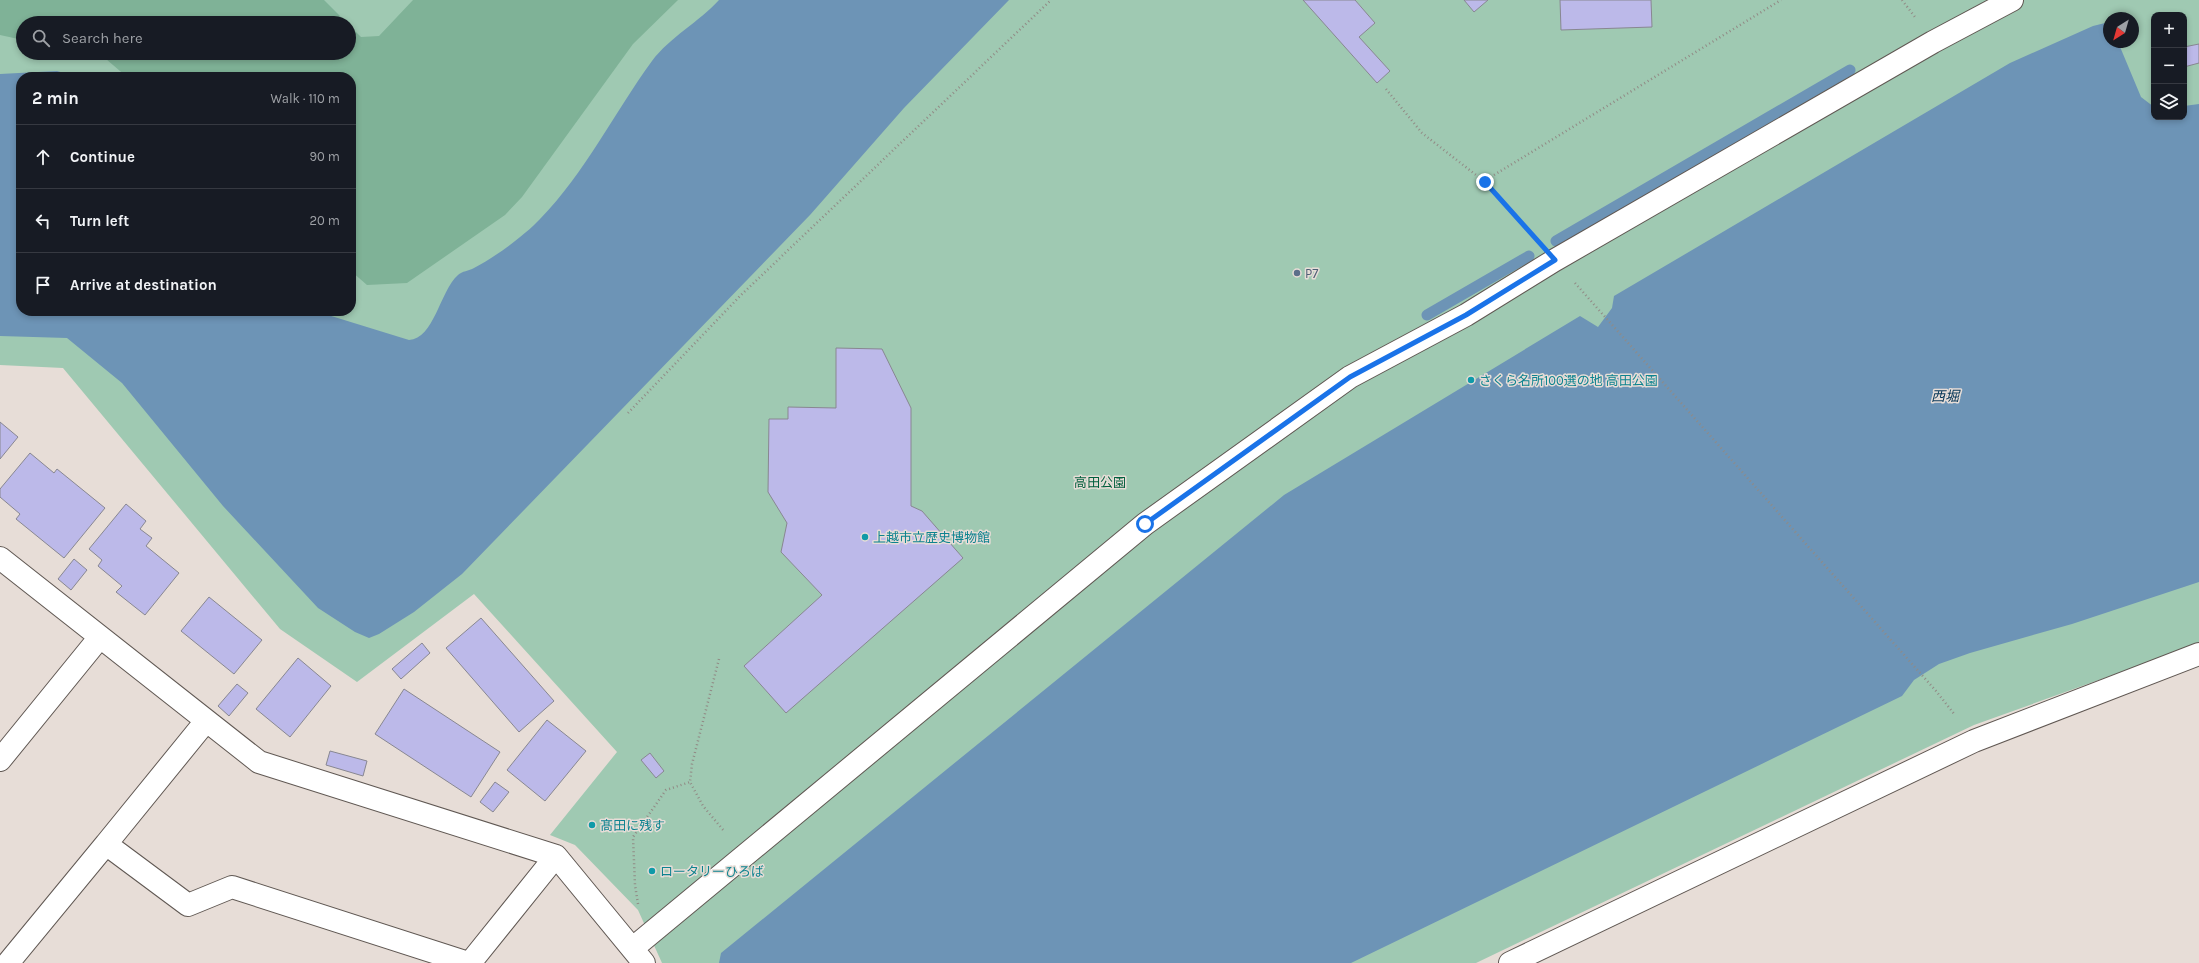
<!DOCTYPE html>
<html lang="en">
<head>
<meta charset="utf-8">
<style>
  body { margin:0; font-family:Karla,"Noto Sans JP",sans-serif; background:#242831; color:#f1f3f6 }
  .controls { position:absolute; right:12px; top:12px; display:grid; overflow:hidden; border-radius:8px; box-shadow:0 2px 6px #0003 }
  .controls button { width:36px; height:36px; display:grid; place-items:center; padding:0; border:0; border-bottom:1px solid #363941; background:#171b24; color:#f1f3f6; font:20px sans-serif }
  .compass { position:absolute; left:2103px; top:12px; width:36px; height:36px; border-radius:50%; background:#171b24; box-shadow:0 2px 6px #0003; rotate:217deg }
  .stop { position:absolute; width:12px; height:12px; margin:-9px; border:3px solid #1a73e8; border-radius:50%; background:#fff }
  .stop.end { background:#1a73e8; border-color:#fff; box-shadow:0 1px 4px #0008 }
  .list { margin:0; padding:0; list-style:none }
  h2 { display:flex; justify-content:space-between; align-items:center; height:52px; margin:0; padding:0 16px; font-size:17px }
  h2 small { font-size:13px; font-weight:400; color:#9ea1a6 }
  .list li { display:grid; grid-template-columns:26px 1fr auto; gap:12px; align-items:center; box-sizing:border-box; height:64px; padding:0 16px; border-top:1px solid #363941 }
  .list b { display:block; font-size:15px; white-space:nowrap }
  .list em { font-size:13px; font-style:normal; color:#9ea1a6 }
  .icon { flex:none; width:22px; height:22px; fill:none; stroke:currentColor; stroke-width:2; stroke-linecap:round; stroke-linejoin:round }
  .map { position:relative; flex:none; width:2199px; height:963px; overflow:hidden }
  .search { position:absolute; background:#171b24; box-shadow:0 2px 6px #0003; left:16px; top:16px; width:340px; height:44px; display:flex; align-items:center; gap:10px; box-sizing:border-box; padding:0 14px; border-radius:22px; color:#9ea1a6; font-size:15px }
  .panel { position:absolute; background:#171b24; box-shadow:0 2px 6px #0003; left:16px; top:72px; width:340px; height:244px; border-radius:16px }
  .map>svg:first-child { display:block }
  .green { fill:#9fc9b2; fill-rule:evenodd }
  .forest { fill:#7fb297 }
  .water { fill:#6d94b6 }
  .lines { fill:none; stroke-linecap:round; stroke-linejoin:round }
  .stream { stroke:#6d94b6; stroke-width:11 }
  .building { fill:#bcb9e9; stroke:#888791 }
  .street-casing { stroke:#605853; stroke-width:24 }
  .path { stroke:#918a85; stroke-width:2.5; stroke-dasharray:1 3; stroke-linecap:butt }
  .street { stroke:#fff; stroke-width:22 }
  .route { stroke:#1a73e8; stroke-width:5 }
  .service-dot { fill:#5c6f8a; stroke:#e7ddd7; stroke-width:1.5 }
  .culture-dot { fill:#0f9aa8; stroke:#e7ddd7; stroke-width:1.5 }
  .labels { text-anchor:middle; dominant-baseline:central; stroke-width:3; stroke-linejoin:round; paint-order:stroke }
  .service-label { font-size:13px; fill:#4e5e75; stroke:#e7ddd7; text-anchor:start }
  .culture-label { font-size:13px; fill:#0d838f; stroke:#e7ddd7; text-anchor:start }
  .park-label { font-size:13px; fill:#005f3d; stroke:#e7ddd7 }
  .water-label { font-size:14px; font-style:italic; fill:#063658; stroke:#e7ddd7 }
</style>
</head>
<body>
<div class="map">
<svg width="2199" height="963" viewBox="0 0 2199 963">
  <rect width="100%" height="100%" fill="#e7ddd7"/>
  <!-- green -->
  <path class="green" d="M0,0H2199V644L1974,725L1476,963H662L638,910L575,845L550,835L617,752L474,594L357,682L280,629L63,368L0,365ZM2154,15H2184V117H2154ZM2109,18H2133V42H2109ZM23,23H349V53H23ZM21,77H351V311H21Z"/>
  <!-- forest -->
  <path class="forest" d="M0,0H324L347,23H23V40L0,35Z
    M413,0H678L633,44L522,197L505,215L407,283L367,285L351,271V77H127L99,53H349V25L361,37L379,36Z"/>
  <!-- water -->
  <path class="water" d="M719,0H1009L904,108L810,215L462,574L414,612L379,634L369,638L355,632L318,608L223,506L122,383L67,338L0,336V74L57,71L77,77H21V311H315L409,340C434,339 440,291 458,275C462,271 469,271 474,268C495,257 524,236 540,219C585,173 614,113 652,61C670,37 699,22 719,0Z
    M2105,23L2109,26V42H2118L2141,97L2154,107V117H2184V106L2199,104V582L2072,624L1970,653L1939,664L1914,680L1902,696L1351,963H719L721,953L1284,495L1580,316L1598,327L1612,308L1614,296L2010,63L2093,26Z"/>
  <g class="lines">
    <!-- stream -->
    <path class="stream" d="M1556,241L1850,70
      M1427,315L1529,256"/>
  </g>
  <!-- building -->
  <path class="building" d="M1303,0H1355L1375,23L1359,37L1390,71L1377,83Z
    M1464,0H1488L1474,12Z
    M1560,0H1651L1652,27L1561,30Z
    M2199,44V63L2184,67V47Z
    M836,348L882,349L911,408V506L922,511L963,558L786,713L744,666L822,595L781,552L787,523L768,492L769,419H788V407L836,408Z
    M0,422L18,437L0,459Z
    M30,453L54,473L57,469L105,508L64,558L16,519L20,514L0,497V489Z
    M126,504L146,521L140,529L152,538L146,546L179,573L145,615L116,592L122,586L98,566L102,560L89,549Z
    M74,559L87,570L71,590L58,579Z
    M209,597L262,640L234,674L181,631Z
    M481,618L554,701L519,732L446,648Z
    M422,643L430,653L401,679L392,669Z
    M298,658L331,686L290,737L256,709Z
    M237,684L248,693L229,716L218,706Z
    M404,689L500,752L471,797L375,734Z
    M547,720L586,751L545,801L507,770Z
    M330,751L367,761L363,776L326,765Z
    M650,753L664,771L656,778L641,760Z
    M495,782L509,792L493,812L480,802Z"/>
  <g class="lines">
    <!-- street casing -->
    <g class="street-casing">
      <path id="street" d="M0,558L259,762L556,856L644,963
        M206,721L106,844L188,905L232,887L468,963
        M0,760L100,637
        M633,948L1145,524L1350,377L1466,315L1555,260L1933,42L2012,0
        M8,963L106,844
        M470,963L556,856
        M1510,963L1974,741L2199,654"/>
    </g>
    <!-- path -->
    <path class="path" d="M1902,0L1915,17
      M1386,89L1422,133L1485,182L1533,236
      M1494,175L1781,0
      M1575,283L1936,691L1955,715
      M628,413L741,295L1051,0
      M719,659L692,764L690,782L703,806L724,831
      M638,904L635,885L633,837L666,790L690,782"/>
    <!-- street -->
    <use href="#street" class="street"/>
  </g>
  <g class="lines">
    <!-- route -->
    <path class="route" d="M1145,524L1350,377L1466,315L1555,260L1485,182"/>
  </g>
  <!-- markers -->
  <circle class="service-dot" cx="1297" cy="273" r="4"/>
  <g class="culture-dot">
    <circle cx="1471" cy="380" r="4"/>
    <circle cx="865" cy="537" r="4"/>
    <circle cx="592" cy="825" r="4"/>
    <circle cx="652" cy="871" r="4"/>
  </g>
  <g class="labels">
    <!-- service labels -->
    <g class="service-label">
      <text x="1305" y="273">P7</text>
    </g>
    <!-- culture labels -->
    <g class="culture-label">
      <text x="1479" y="380">さくら名所100選の地 高田公園</text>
      <text x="873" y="537">上越市立歴史博物館</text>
      <text x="600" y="825">髙田に残す</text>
      <text x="660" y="871">ロータリーひろば</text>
    </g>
    <!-- park labels -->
    <g class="park-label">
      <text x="1100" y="482">高田公園</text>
    </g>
    <!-- water labels -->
    <g class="water-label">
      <text x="1945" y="396">西堀</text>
    </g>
  </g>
</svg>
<div class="controls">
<button>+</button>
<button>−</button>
<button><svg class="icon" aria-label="layers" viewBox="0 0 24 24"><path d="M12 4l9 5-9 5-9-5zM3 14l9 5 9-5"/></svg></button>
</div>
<svg class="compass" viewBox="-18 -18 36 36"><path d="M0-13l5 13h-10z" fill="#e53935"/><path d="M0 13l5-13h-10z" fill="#9ea1a6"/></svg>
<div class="stop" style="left:1145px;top:524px"></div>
<div class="stop end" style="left:1485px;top:182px"></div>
<div class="search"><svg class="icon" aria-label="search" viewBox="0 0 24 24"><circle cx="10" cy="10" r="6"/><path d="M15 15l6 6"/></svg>Search here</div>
<section class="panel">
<h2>2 min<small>Walk · 110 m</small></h2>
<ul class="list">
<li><svg class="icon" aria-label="ahead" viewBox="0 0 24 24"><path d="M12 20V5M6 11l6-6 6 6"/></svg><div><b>Continue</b></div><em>90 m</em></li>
<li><svg class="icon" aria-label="left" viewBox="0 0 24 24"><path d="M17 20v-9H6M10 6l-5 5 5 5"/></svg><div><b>Turn left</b></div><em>20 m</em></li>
<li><svg class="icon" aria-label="arrive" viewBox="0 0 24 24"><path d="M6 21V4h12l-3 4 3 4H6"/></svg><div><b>Arrive at destination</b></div></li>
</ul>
</section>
</div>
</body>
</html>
